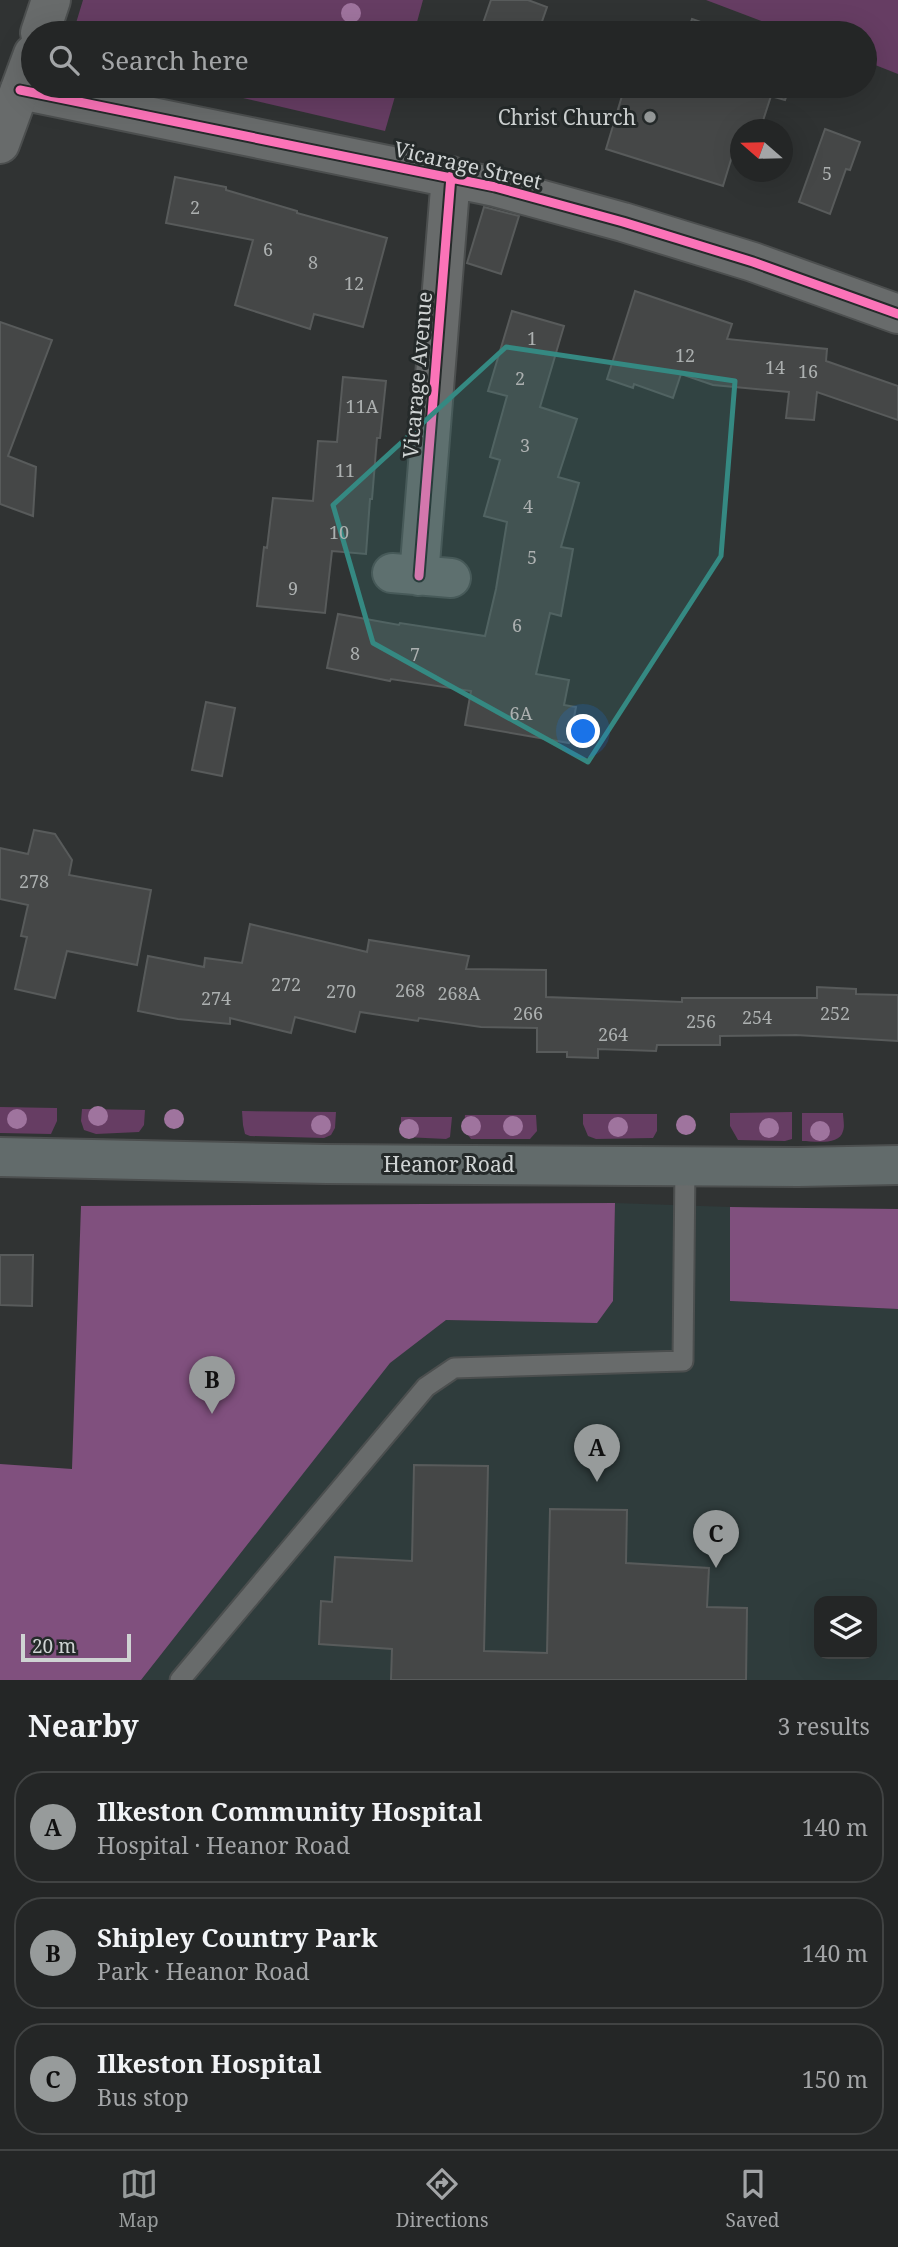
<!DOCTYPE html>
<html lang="en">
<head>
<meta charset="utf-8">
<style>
  body { margin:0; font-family:"Noto Serif",serif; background:#2c2e2e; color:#f1f3f6 }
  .controls { position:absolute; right:21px; bottom:21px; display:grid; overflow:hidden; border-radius:14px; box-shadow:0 7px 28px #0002 }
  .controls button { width:63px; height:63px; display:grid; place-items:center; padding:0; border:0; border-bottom:2px solid #414343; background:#242626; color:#f1f3f6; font:35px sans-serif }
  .compass { position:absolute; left:730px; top:119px; width:63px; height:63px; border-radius:50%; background:#242626; box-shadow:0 7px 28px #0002; rotate:290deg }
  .scale { position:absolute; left:21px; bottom:18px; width:110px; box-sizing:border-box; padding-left:7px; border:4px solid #cfd3d3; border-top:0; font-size:19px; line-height:24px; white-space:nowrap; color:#cfd3d3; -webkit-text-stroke:5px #252a2a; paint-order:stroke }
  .you { position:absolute; left:584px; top:732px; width:24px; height:24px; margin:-18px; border:5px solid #fff; border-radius:50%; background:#1a73e8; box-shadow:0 0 0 10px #1a73e833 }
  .badge { display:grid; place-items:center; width:46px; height:46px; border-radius:50%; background:#979b9b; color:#111; font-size:23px; font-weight:700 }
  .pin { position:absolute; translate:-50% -58px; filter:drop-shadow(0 2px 4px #0008) }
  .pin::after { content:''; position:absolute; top:37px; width:24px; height:21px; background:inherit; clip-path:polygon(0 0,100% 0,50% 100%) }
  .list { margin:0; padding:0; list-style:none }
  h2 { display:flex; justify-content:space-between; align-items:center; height:91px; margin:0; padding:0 28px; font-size:30px }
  h2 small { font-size:23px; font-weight:400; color:#a3a5a7 }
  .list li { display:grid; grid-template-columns:46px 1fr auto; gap:21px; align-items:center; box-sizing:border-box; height:112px; margin:0 14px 14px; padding:0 14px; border:2px solid #414343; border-radius:28px }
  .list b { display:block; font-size:26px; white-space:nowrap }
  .list p { margin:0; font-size:23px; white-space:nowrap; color:#a3a5a7 }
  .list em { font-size:23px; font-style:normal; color:#a3a5a7 }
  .icon { flex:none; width:38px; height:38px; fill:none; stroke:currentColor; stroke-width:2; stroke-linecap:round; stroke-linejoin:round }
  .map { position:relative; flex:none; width:898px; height:1680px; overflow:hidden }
  .search { position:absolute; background:#242626; box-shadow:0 7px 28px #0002; left:21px; right:21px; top:21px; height:77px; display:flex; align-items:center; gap:18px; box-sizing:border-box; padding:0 24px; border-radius:38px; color:#a3a5a7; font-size:26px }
  .sheet { height:469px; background:#242626 }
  nav { display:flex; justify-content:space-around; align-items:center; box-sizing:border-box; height:98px; border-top:2px solid #414343; background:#242626; font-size:19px; color:#a3a5a7 }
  nav a { display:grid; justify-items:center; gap:4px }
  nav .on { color:#979b9b }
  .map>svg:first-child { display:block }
  .built { fill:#2f3c3c; fill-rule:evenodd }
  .green { fill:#663d63 }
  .forest { fill:#80507e }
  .building { fill:#454747; stroke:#585b5b; stroke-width:2 }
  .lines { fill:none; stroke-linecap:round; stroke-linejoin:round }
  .service-casing { stroke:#4c4f4f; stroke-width:23 }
  .minor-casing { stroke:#4c4f4f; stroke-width:42 }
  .tertiary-casing { stroke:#4c4f4f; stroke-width:42 }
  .primary-casing { stroke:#4c4f4f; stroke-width:42 }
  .service { stroke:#686b6b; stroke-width:19 }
  .minor { stroke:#686b6b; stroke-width:38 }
  .tertiary { stroke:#686b6b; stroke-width:38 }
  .primary { stroke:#626b6b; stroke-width:38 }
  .cycleway-casing { stroke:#252a2a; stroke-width:13 }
  .cycleway { stroke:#fb73b8; stroke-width:9 }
  .tree { fill:#9f749e }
  .marked { fill:#358982; fill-opacity:0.2; stroke:#358982; stroke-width:5; stroke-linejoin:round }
  .poi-dot { fill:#979b9b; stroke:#252a2a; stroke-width:2.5 }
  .labels { text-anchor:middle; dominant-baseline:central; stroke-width:6; stroke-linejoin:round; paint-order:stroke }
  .number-label { font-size:18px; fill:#acb0b0 }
  .poi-label { font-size:21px; fill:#cfd3d3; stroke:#252a2a; text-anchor:end }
  .street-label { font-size:21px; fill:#cfd3d3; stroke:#252a2a }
</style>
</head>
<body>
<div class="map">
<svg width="898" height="1680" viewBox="0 0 898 1680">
  <rect width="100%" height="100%" fill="#303333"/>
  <!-- built -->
  <path class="built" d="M615,1203L730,1207V1301L898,1309V1680H141L389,1363L446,1320L597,1322L613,1301ZM819,1601H872V1654H819Z"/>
  <!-- green -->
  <path class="green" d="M83,0H423L414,33H73Z
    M706,0H898V74L865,61V33H793Z
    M191,86H398L385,131Z
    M0,1107L57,1108V1121L51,1134L0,1133Z
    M82,1109L145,1110L144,1125L139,1132L96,1134L84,1130L81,1121Z
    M242,1111L336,1112L335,1128L331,1135L324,1138L250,1136L245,1134L243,1125Z
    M792,1112V1139L785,1141L738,1140L730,1126V1113Z
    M802,1113H843C843,1118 845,1126 843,1131C840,1146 813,1141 802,1141Z
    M583,1114H657V1131L653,1138L596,1139L588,1136L583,1124Z
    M465,1115H536L537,1131L530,1139H471L464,1130Z
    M401,1117H452L450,1137L446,1139L405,1137L401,1132Z"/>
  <!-- forest -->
  <path class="forest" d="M615,1203L613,1301L597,1323L446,1320L390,1363L141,1680H0V1464L72,1469L81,1206Z
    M730,1207L898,1209V1309L730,1301Z"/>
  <!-- building -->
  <path class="building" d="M491,0H528L547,7L538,33H494L481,29Z
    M692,19L712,26L736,33H687Z
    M625,86H790L785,100L771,96L760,130H740L723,186L606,149Z
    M825,129L860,142L850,170L846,169L830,214L799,202Z
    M175,177L226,187V190L297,211V213L387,238L363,327L314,314L310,329L235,305L253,240L166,223Z
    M484,207L519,216L501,274L467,263Z
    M635,291L732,324L727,339L827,349L826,361L898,386V420L817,392L814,420L786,418L789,392L713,385L681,374L673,398L634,384L633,388L607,379Z
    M512,311L564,326L540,407L577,419L558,477L579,483L561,547L573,549L561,616L550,613L536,674L569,680L564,705L576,707L569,743L465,725L471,691L391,679L390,681L327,668L338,614L399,625L400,623L485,636L496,589L507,522L484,516L500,460L490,457L507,396L488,391Z
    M0,322L52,340L8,456L36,467L33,516L0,504Z
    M343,377L386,381L380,438H377L372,499H370L366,554L332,551L325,613L257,606L264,547L267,548L273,498L313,501L318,441L337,442Z
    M206,702L235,708L222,776L192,770Z
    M34,830L55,834L72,860L69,875L151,890L137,965L67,951L55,998L15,989L27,937L21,936L28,905L0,899V848L28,854Z
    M250,924L367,952L369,940L469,956L466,969L546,970V997L682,1002V998H817V987L856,989V994L898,995V1041L796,1035L720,1036V1045H657L656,1051L598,1049V1058L567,1057V1052H537V1028L481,1027L419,1018L418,1021L360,1012L355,1032L295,1017L291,1033L230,1018V1024L178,1019L138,1011L148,956L204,967L205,958L242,963Z
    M0,1255H33L32,1306L0,1305Z
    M414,1465L488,1466L484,1651L547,1653L550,1509L627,1510L626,1563L709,1568L707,1607L747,1608L746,1680H391L392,1649L319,1644L321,1601L332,1602L335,1557L412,1561Z"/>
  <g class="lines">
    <!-- service casing -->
    <g class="service-casing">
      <path id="service" d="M180,1680L426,1387L454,1368L683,1361L685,1165"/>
    </g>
    <!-- minor casing -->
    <g class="minor-casing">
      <path id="minor" d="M20,90L495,187L623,222L753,262L898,314
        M392,573L451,578
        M419,576L451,176"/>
    </g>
    <!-- tertiary casing -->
    <g class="tertiary-casing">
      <path id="tertiary" d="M40,33L51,0
        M0,144L33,54"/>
    </g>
    <!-- primary casing -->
    <g class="primary-casing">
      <path id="primary" d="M0,1157L326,1164L798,1167L898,1165"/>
    </g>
    <!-- service -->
    <use href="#service" class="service"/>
    <!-- minor -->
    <use href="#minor" class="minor"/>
    <!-- tertiary -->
    <use href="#tertiary" class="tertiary"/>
    <!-- primary -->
    <use href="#primary" class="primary"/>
    <!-- cycleway casing -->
    <g class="cycleway-casing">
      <path id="cycleway" d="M20,90L495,187L623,222L753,262L898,314
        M419,576L451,176"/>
    </g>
    <!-- cycleway -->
    <use href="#cycleway" class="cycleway"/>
  </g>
  <!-- trees -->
  <g class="tree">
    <circle cx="351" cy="13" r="10"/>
    <circle cx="98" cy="1116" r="10"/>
    <circle cx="17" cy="1119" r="10"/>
    <circle cx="174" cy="1119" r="10"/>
    <circle cx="321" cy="1125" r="10"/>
    <circle cx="686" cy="1125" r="10"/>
    <circle cx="471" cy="1126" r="10"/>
    <circle cx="513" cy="1126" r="10"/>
    <circle cx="618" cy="1127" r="10"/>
    <circle cx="769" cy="1128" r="10"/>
    <circle cx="409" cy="1129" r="10"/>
    <circle cx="820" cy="1131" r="10"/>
  </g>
  <!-- marked area -->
  <path class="marked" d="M506,347L735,381L721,556L588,762L373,643L333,505Z"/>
  <!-- markers -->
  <circle class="poi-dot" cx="650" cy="117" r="7"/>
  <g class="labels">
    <!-- number labels -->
    <g class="number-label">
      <text x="827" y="173">5</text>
      <text x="195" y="207">2</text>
      <text x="268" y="249">6</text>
      <text x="313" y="262">8</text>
      <text x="354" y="283">12</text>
      <text x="532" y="338">1</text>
      <text x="685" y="355">12</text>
      <text x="775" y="367">14</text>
      <text x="808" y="371">16</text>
      <text x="520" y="378">2</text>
      <text x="362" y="406">11A</text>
      <text x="525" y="445">3</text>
      <text x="345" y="470">11</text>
      <text x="528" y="506">4</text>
      <text x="339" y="532">10</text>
      <text x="532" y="557">5</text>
      <text x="293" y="588">9</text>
      <text x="517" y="625">6</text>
      <text x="355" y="653">8</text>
      <text x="415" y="654">7</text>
      <text x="521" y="713">6A</text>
      <text x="34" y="881">278</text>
      <text x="286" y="984">272</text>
      <text x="410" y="990">268</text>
      <text x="341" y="991">270</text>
      <text x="459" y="993">268A</text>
      <text x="216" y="998">274</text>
      <text x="528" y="1013">266</text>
      <text x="835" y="1013">252</text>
      <text x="757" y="1017">254</text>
      <text x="701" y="1021">256</text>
      <text x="613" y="1034">264</text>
    </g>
    <!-- poi labels -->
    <g class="poi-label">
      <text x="636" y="117">Christ Church</text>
    </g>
    <!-- street labels -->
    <g class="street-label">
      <text transform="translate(468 165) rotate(13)">Vicarage Street</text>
      <text transform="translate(417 375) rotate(-85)">Vicarage Avenue</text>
      <text x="449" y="1164">Heanor Road</text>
    </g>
  </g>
</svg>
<div class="controls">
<button><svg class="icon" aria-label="layers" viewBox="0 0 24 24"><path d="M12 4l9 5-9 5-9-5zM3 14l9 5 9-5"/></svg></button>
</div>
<svg class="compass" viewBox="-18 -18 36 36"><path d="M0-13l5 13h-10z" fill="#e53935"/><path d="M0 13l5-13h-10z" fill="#a3a5a7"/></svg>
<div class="scale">20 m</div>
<div class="you"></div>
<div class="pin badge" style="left:597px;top:1482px">A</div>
<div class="pin badge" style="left:212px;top:1414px">B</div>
<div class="pin badge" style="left:716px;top:1568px">C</div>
<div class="search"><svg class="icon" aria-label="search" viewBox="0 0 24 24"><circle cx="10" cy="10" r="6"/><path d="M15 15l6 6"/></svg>Search here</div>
</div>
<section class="sheet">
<h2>Nearby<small>3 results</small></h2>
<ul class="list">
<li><span class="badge">A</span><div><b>Ilkeston Community Hospital</b><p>Hospital · Heanor Road</p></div><em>140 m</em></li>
<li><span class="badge">B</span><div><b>Shipley Country Park</b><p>Park · Heanor Road</p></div><em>140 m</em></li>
<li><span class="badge">C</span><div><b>Ilkeston Hospital</b><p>Bus stop</p></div><em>150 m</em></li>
</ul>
</section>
<nav>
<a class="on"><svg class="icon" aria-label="map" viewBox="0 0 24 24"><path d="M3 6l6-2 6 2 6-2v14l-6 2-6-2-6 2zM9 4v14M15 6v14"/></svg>Map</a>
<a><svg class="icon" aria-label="directions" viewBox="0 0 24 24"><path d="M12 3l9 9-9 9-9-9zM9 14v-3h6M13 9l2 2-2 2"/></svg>Directions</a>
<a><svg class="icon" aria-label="saved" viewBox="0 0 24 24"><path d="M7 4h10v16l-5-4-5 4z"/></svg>Saved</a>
</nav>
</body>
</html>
